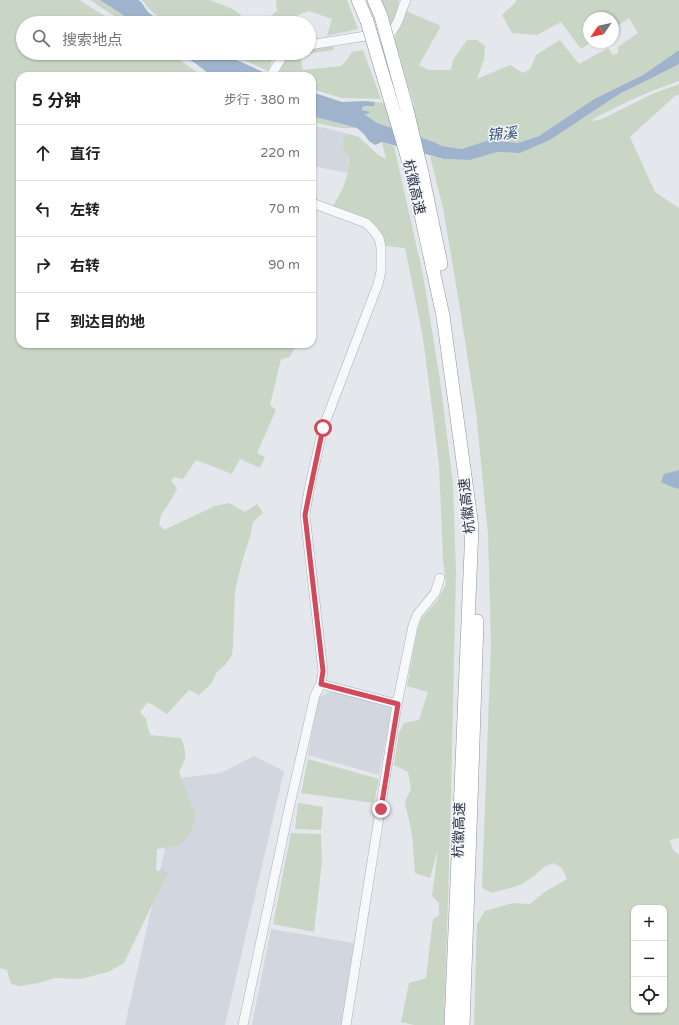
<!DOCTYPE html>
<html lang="zh">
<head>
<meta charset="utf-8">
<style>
  body { margin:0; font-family:"Varela Round","Noto Sans SC",sans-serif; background:#f6f6f6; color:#202124 }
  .controls { position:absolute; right:12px; bottom:12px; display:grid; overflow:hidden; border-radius:8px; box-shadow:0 1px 3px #0004 }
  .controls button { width:36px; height:36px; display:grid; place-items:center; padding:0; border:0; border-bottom:1px solid #e0e0e0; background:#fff; color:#202124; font:20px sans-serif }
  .compass { position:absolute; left:583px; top:12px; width:36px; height:36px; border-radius:50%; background:#fff; box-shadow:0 1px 3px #0004; rotate:236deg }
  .stop { position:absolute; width:12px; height:12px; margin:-9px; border:3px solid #d1495b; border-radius:50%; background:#fff }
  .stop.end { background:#d1495b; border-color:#fff; box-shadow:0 1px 4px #0008 }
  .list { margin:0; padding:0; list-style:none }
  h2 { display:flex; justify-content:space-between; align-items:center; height:52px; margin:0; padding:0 16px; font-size:17px }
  h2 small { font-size:13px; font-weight:400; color:#757577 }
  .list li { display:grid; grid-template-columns:26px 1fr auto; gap:12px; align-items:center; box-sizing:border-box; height:56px; padding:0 16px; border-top:1px solid #e0e0e0 }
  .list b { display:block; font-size:15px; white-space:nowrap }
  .list em { font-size:13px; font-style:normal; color:#757577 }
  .icon { flex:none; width:22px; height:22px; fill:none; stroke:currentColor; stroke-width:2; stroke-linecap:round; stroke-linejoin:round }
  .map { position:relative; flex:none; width:679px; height:1025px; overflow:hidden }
  .search { position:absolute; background:#fff; box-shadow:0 1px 3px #0004; left:16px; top:16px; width:300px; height:44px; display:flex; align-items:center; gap:10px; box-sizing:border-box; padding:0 14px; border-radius:22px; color:#757577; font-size:15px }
  .panel { position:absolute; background:#fff; box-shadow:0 1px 3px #0004; left:16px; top:72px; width:300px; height:276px; border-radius:12px }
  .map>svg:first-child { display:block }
  .built { fill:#d2d6de }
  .green { fill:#c9d6c5; fill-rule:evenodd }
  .water { fill:#9fb4cc }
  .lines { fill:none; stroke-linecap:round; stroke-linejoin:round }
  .minor-casing { stroke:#a9aeb7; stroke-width:10 }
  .highway-casing { stroke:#8b94a3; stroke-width:14 }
  .minor { stroke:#f7f8fa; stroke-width:9 }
  .highway { stroke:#fff; stroke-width:13 }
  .highway-bridge-casing { stroke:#8b94a3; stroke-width:14; stroke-linecap:butt }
  .highway-bridge { stroke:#fff; stroke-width:13 }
  .route { stroke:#d1495b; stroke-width:5 }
  .labels { text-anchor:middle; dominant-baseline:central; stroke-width:3; stroke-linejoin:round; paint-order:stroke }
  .street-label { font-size:14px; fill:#2b3445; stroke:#f4f6f9 }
  .water-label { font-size:15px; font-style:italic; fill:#34527a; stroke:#f4f6f9 }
</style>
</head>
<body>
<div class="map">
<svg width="679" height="1025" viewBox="0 0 679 1025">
  <rect width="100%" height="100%" fill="#e4e7ec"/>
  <!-- built -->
  <path class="built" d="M312,125L349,134L348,173L312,166Z
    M331,691L392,707L379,775L308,755L318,698Z
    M254,756L284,771L225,1025H125L181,778L221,773Z
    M271,929L354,943L341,1025H252Z"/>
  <!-- green -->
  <path class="green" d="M0,0H79L116,23H23V53H167L176,57L202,76H20V344H257L263,348L279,346L281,344H296L290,357L281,359L270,405L276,410L257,453L265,457L260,468L240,459L232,474L196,460L183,479L175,477L171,480L177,489L173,497L161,515L159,524L164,530L215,506L229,503L245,512L257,504L263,513L253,522L251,533L243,559L235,590L233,645L232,655L225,665L217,672L211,684L199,695L189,690L167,714L148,702L140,712L146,719L150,735L181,738C187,753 187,758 179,772L195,814L193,827L186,839L177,846L157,849L156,870L168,872L124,963L108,972L81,979L55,978L38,983L20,986L11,984L7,970L0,968Z
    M90,0H100L135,23H125Z
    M142,0H209L231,8L240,14L246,23H166L151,11Z
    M276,0H347L358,29L327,36L332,19L309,11L298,15L294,23H268V18L277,11Z
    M380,0H398C400,9 395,19 390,27Z
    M516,0H679V50L643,75L594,99L539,136L518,143L489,140L462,149L442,146L434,142L377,123L363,114L362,107L373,106L375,102L414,106L394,39L406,11L441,26L419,65L429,70H451L453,60L467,40H477L485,46L484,59L477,79L510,65L523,73L530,69L536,55L560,40L579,64L608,48L613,55L618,53V47L638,33L629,18L613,29V18H589V42H592L581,49L561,22L537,35L512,33L502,15L516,2Z
    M333,45L334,50L300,55L303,70L341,66L346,61L352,52L363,50L381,99L342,98L312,89V76H280L277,74C280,66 285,55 296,53C300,52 305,53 309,53V49Z
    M228,53H279L272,60L268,71Z
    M679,64V81C649,91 621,104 593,119L592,121L602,119L652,94L679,84V95H676L630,137L655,192L679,208V470L665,474L672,487L679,489V838L670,840L673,850L679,855V1025H474L477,924L485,911L513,903L530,904L546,891L567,879L562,868L553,863L544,867L534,876L520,885L492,893L482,888L491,644L488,534L476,412L460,309L443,208L430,156L444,159L470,160L497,152L520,153L550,140L621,93L650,79ZM634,908H664V1010H634Z
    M312,116L316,117L357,128H340L312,122Z
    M349,134L359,137L377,154L386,159L382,142L394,146L423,275L440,380L453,484L456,571L450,835L444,1025H414L401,1022L409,983L426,978L433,919L439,915V903L432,896L438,849L430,878L415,873L412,835L405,802L411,789L408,772L394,765L399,733L404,723L419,720L428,692L407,686L417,631L422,618L437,601L446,584L443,559L439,465L432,408L423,338L405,248L385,246C383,240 381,233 378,228C370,216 347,211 333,206L343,188L348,173L349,157L344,151L343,138Z
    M308,759L379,779L374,803L301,793Z
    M298,803L323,807L321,830L295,829Z
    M291,833L321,834L322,862L314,932L273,924Z"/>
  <!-- water -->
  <path class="water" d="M100,0H138L141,2L148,12L162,23H135Z
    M679,50V64L650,79L621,93L550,140L520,153L497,152L470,160L444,159L382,142L375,145L369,141L364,134L357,128L312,116V92L342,102L364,101L375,102L374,106H367L362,107V110L370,112L367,114H364L377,123L434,142L442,146L462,149L489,140L518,143L539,136L594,99L643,75Z
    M178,53H221L272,76H212L195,63Z
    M679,470V489L672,487L661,482L664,474Z"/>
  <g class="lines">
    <!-- minor casing -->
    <g class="minor-casing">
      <path id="minor" d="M309,45L391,32C400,23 400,11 406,0
        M271,76L273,72L284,54L286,53
        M321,684L397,704
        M243,1025L288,813L315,695L321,684L323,671L305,515L309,490L323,428L378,284L381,271V247L379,238L373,230L366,223L312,203
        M346,1025L397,704L413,626L417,615L435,593L440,578"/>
    </g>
    <!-- highway casing -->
    <g class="highway-casing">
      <path id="highway" d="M358,0L367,21
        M374,0L381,16
        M412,173L443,316L472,527L451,1025
        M422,173L441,264
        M463,1025L471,801L477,621"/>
    </g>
    <!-- minor -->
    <use href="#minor" class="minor"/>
    <!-- highway -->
    <use href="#highway" class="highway"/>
    <!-- highway-bridge casing -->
    <g class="highway-bridge-casing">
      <path id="highway-bridge" d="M381,16L407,110L422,173
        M367,21L412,173"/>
    </g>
    <!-- highway-bridge -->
    <use href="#highway-bridge" class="highway-bridge"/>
  </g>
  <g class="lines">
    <!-- route -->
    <path class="route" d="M323,428L310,490L305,515L323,671L321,684L398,704L381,809"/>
  </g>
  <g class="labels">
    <!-- street labels -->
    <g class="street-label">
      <text transform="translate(414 187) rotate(77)">杭徽高速</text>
      <text transform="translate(467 506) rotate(-96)">杭徽高速</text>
      <text transform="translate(459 830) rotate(-88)">杭徽高速</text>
    </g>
    <!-- water labels -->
    <g class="water-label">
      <text transform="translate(502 134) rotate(-5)">锦溪</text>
    </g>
  </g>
</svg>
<div class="controls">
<button>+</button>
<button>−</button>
<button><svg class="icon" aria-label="locate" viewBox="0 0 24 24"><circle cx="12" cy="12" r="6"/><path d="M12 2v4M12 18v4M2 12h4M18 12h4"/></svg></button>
</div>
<svg class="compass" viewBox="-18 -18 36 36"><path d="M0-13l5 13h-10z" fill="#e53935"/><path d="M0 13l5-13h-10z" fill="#757577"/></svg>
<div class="stop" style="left:323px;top:428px"></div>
<div class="stop end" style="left:381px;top:809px"></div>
<div class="search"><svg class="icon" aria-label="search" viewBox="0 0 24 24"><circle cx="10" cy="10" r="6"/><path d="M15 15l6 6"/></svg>搜索地点</div>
<section class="panel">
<h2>5 分钟<small>步行 · 380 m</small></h2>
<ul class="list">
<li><svg class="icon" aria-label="ahead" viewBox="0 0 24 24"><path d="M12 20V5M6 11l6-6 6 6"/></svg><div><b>直行</b></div><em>220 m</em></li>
<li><svg class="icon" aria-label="left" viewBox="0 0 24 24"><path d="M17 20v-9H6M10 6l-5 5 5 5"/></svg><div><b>左转</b></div><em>70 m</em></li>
<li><svg class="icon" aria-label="right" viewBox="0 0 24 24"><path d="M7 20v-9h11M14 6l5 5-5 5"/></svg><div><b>右转</b></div><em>90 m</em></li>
<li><svg class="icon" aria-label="arrive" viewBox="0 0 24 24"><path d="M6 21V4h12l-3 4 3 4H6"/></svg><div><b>到达目的地</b></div></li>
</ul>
</section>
</div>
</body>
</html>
